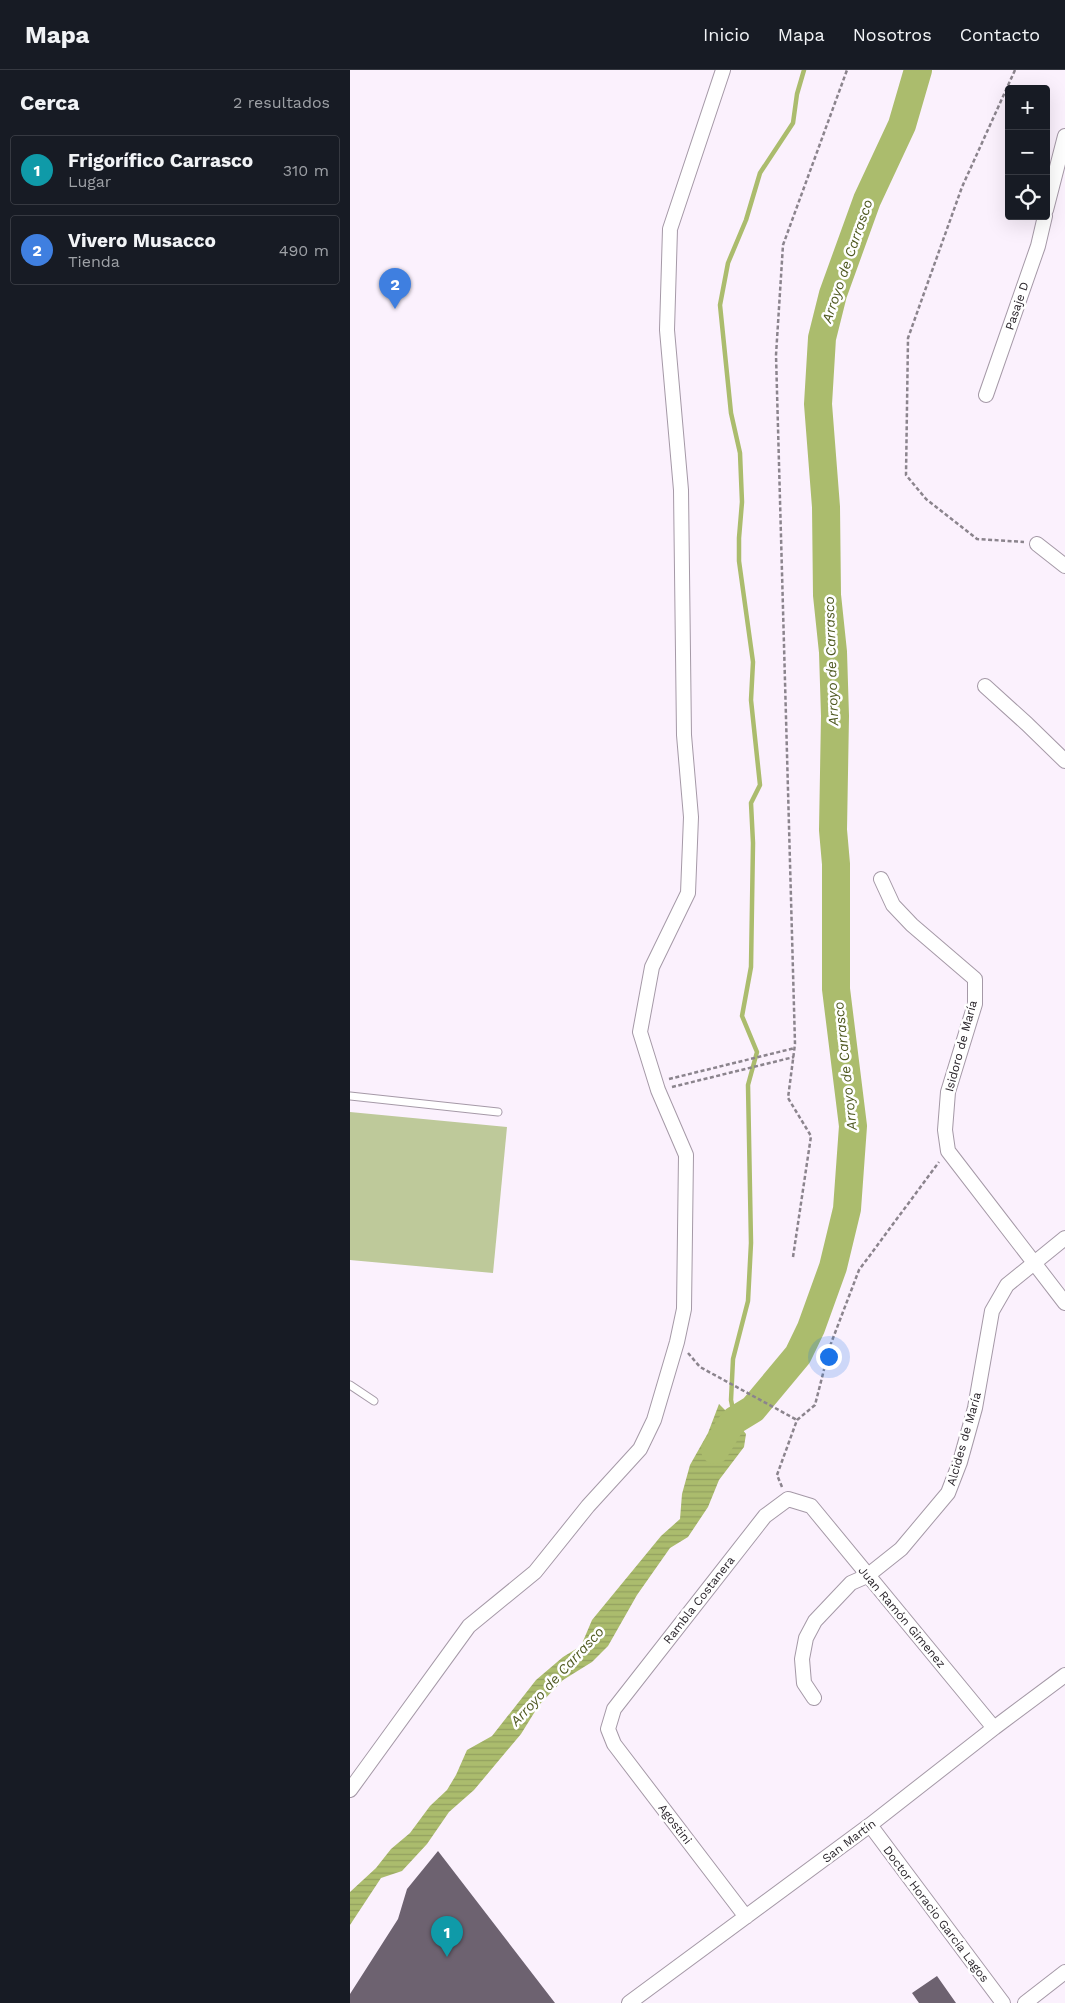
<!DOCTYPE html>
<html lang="es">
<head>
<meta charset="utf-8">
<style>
  body { margin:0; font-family:"Work Sans",sans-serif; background:#242831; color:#f1f3f6 }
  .controls { position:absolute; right:15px; top:15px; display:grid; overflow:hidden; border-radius:5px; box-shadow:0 5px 20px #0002 }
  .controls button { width:45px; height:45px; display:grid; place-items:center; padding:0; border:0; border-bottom:1px solid #363941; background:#171b24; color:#f1f3f6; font:25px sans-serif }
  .you { position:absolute; left:478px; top:1286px; width:18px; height:18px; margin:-12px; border:4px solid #fff; border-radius:50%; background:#1a73e8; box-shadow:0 0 0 8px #1a73e833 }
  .badge { display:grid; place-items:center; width:32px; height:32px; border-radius:50%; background:#7c3aed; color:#fff; font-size:16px; font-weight:700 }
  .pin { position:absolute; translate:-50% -41px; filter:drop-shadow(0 1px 2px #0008) }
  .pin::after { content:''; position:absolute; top:26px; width:18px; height:15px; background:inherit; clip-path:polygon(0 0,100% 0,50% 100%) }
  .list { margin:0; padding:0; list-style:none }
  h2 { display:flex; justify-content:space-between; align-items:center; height:65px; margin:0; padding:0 20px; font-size:21px }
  h2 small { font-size:16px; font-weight:400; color:#9ea1a6 }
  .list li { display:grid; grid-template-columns:32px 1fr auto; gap:15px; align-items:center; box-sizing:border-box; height:70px; margin:0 10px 10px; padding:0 10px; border:1px solid #363941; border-radius:5px }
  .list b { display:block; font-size:19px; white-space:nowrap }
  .list p { margin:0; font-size:16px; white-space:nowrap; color:#9ea1a6 }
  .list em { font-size:16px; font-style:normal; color:#9ea1a6 }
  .icon { flex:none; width:28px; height:28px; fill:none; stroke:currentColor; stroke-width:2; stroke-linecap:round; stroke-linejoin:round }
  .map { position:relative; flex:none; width:715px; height:1933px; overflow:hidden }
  header { display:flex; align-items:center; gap:30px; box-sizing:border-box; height:70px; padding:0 25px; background:#171b24; border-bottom:1px solid #363941 }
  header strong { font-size:24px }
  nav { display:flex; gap:28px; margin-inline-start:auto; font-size:18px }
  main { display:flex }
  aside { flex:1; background:#171b24 }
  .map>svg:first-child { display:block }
  .garden { fill:#bec99a }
  .water { fill:url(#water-rules) }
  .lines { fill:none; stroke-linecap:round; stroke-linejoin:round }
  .stream { stroke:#abbc6d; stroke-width:4.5 }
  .river { stroke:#abbc6d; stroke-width:28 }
  .building { fill:#6d6270 }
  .service-casing { stroke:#a599a7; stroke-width:9 }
  .minor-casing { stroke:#a599a7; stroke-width:16 }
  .path { stroke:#8b848d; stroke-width:2.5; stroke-dasharray:4 2.5; stroke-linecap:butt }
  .service { stroke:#fff; stroke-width:7 }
  .minor { stroke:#fff; stroke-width:14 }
  .labels { text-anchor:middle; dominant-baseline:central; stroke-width:5; stroke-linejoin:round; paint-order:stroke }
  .street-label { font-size:12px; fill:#2b262c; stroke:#fff }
  .water-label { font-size:14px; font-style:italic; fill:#4f5920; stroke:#fff }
</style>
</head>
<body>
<header>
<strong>Mapa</strong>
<nav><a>Inicio</a><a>Mapa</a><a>Nosotros</a><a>Contacto</a></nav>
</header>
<main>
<aside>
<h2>Cerca<small>2 resultados</small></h2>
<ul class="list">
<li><span class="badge" style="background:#0f9aa8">1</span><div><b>Frigorífico Carrasco</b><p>Lugar</p></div><em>310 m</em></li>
<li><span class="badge" style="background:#3f7fe0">2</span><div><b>Vivero Musacco</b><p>Tienda</p></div><em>490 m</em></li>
</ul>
</aside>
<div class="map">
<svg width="715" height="1933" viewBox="0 0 715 1933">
  <defs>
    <pattern id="water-rules" width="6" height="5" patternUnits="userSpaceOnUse" patternTransform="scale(1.25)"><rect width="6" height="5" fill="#abbc6d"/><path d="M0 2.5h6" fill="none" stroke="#93a15f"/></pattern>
  </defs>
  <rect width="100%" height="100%" fill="#fbf1fd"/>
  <!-- garden -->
  <path class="garden" d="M0,1042L157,1057L143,1203L0,1190Z"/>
  <!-- water -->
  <path class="water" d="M369,1334L385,1350L396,1364L394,1377L369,1410L358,1437L338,1467L320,1478L287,1525L258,1576L242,1592L213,1610L189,1635L171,1664L124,1720L99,1742L77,1774L52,1801L31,1808L0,1855V1822L26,1798L41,1779L60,1763L80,1736L97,1720L106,1705L117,1680L142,1666L186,1610L213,1587L231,1576L242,1550L311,1466L330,1449L332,1424L340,1395L358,1363Z"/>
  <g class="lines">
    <!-- stream -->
    <path class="stream" d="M385,1350L381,1330L383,1289L398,1231L401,1173L398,1015L407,982L392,946L401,897L403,773L401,733L410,715L401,630L403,592L389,491V468L392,432L390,383L381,343L370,235L378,193L396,150L410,103L443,53L447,24L454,0"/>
    <!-- river -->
    <path class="river" d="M365,1380L379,1357L385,1350L403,1339L448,1285L461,1258L483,1197L497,1139L503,1056L486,919V794L483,760L485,646L483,582L477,525L476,437L468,334L472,268L483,224L517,130L552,55L568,0"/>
  </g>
  <!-- building -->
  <path class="building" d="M88,1781L205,1933H0V1924L48,1849L57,1819Z
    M587,1906L606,1933H569L562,1923Z"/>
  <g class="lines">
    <!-- service casing -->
    <g class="service-casing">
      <path id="service" d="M0,1026L148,1042
        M0,1315L24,1331"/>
    </g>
    <!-- minor casing -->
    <g class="minor-casing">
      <path id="minor" d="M696,140L715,66
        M636,325L688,176L695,146
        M687,474L715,496
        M635,616L677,654L715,691
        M531,809L543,835L562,855L625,909V934L598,1022L595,1060L598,1081L715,1233
        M464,1628L454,1613L452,1589L456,1568L465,1551L501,1513L517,1506L551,1479L598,1423L610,1392L625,1338L642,1241L657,1215L715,1168
        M0,1720L119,1556L185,1502L238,1436L290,1379L304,1350L327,1272L334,1239L336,1085L308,1020L290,962L302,897L338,823L341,747L334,665L331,420L317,260L320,159L373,0
        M520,1755L653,1933
        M396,1847L264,1674L258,1659L264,1639L415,1446L438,1429L461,1436L644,1658
        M279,1933L520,1755L644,1658L715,1605
        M675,1933L715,1902"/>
    </g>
    <!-- path -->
    <path class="path" d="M665,0L612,117L558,268L556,405L576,429L627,469L674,472
      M319,1009L445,978
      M322,1017L444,987
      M443,1187L461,1066L438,1028L445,974L426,285L433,175L497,0
      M338,1283L350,1297L447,1350
      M432,1417L427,1405L447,1350L465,1335L480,1276L509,1200L589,1092"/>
    <!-- service -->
    <use href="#service" class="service"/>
    <!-- minor -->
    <use href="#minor" class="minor"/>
  </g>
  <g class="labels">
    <!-- street labels -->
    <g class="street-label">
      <text transform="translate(667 236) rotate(-71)">Pasaje D</text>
      <text transform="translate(611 976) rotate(-75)">Isidoro de María</text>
      <text transform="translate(614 1369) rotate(-74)">Alcides de María</text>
      <text transform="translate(349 1530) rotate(-52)">Rambla Costanera</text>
      <text transform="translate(552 1547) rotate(50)">Juan Ramón Gimenez</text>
      <text transform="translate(325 1754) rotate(53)">Agostini</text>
      <text transform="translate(499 1771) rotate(-37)">San Martín</text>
      <text transform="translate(586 1844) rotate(53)">Doctor Horacio García Lagos</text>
    </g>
    <!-- water labels -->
    <g class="water-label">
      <text transform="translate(497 191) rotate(-71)">Arroyo de Carrasco</text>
      <text transform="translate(481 591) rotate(-92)">Arroyo de Carrasco</text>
      <text transform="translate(495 996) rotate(-96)">Arroyo de Carrasco</text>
      <text transform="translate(207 1606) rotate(-47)">Arroyo de Carrasco</text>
    </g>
  </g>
</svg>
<div class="controls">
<button>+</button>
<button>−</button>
<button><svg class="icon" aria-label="locate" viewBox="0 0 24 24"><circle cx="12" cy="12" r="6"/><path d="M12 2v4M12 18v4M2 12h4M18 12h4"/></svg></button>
</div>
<div class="you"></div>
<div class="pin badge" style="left:97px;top:1887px;background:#0f9aa8">1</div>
<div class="pin badge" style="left:45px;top:239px;background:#3f7fe0">2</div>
</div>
</main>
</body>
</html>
